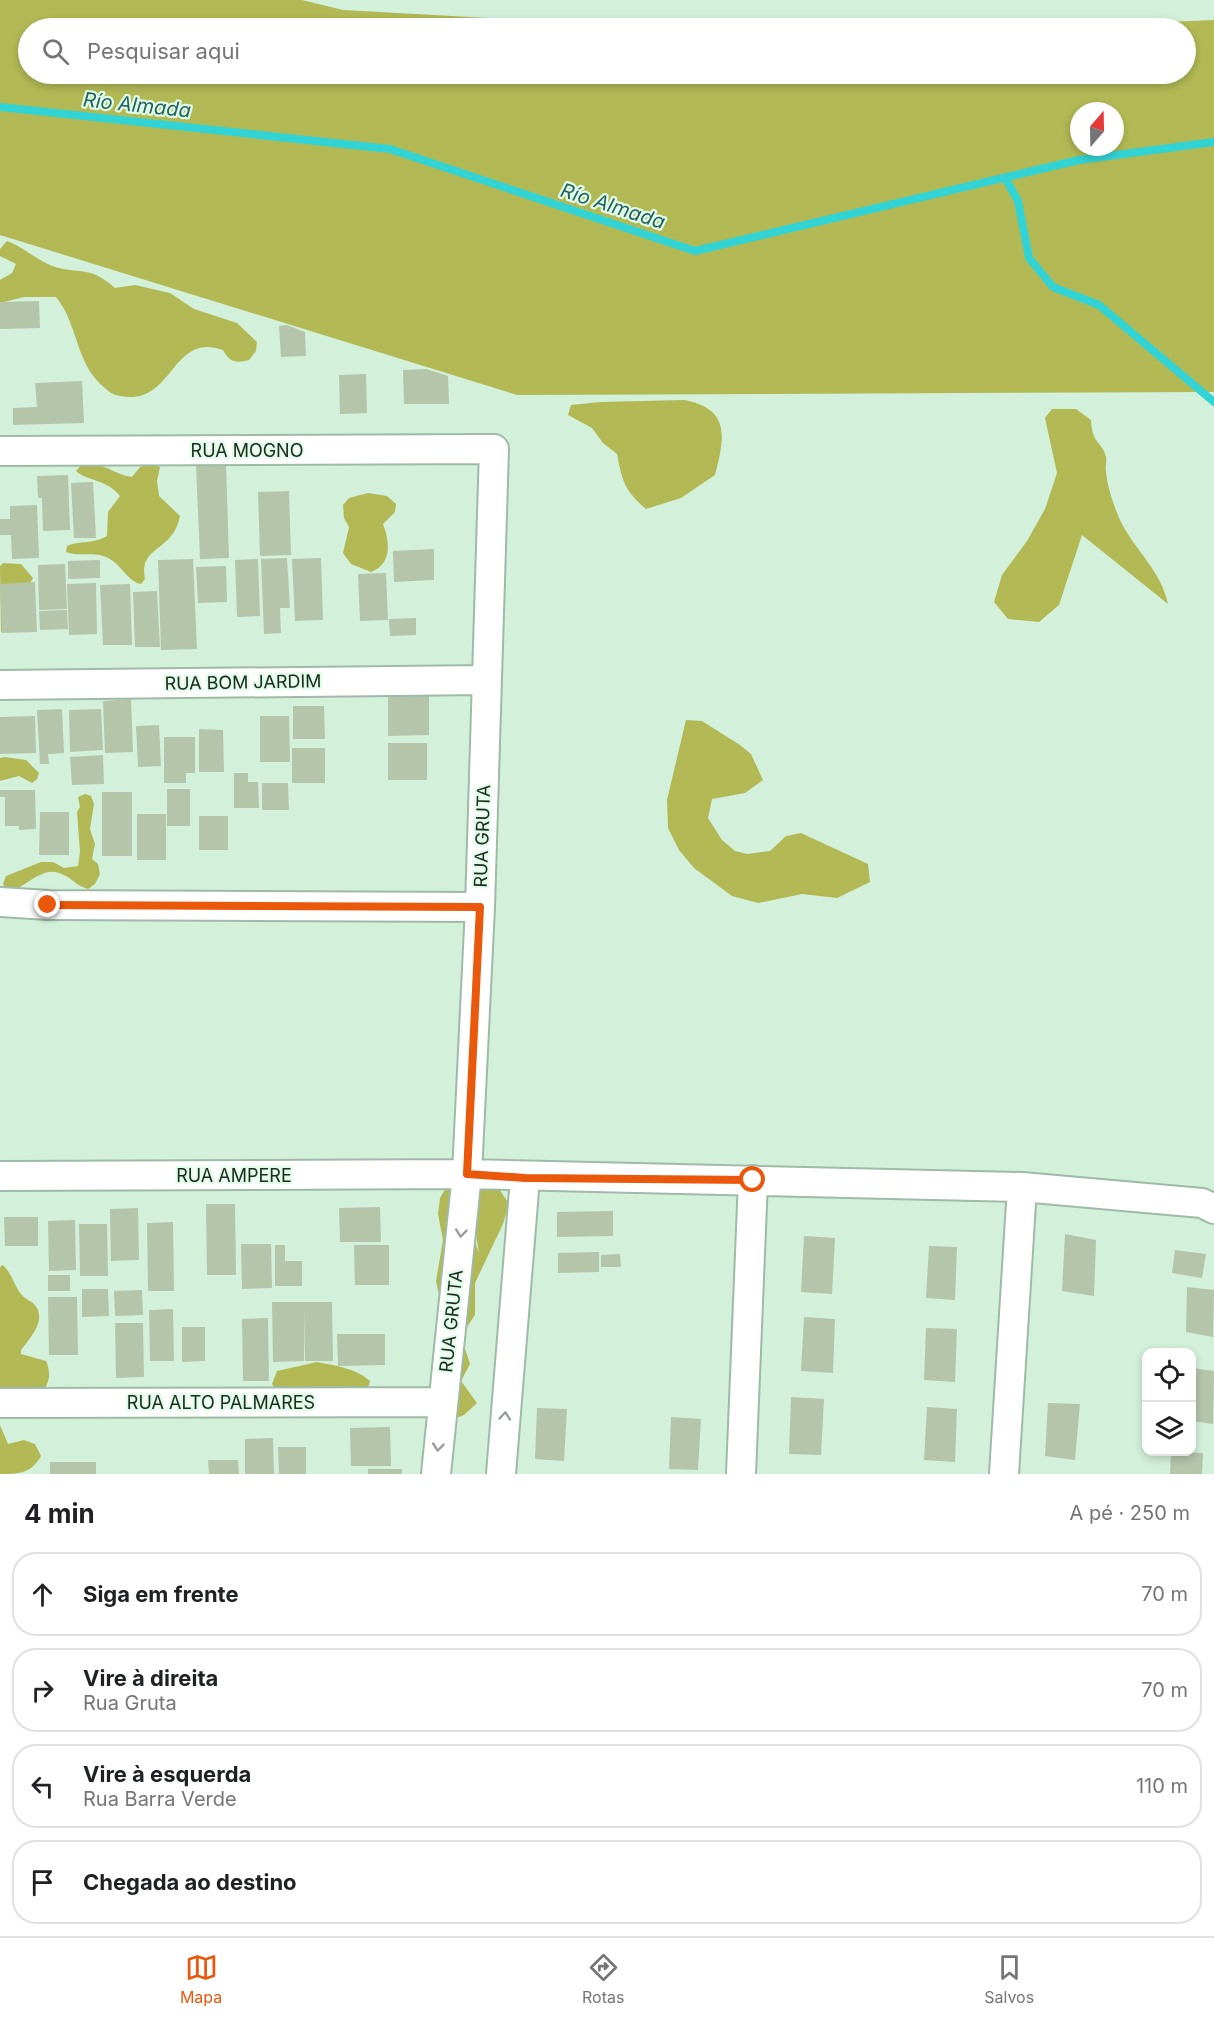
<!DOCTYPE html>
<html lang="pt">
<head>
<meta charset="utf-8">
<style>
  body { margin:0; font-family:Inter,sans-serif; background:#f6f6f6; color:#202124 }
  .controls { position:absolute; right:18px; bottom:18px; display:grid; overflow:hidden; border-radius:12px; box-shadow:0 3px 9px #0003 }
  .controls button { width:54px; height:54px; display:grid; place-items:center; padding:0; border:0; border-bottom:2px solid #e0e0e0; background:#fff; color:#202124; font:30px sans-serif }
  .compass { position:absolute; left:1070px; top:102px; width:54px; height:54px; border-radius:50%; background:#fff; box-shadow:0 3px 9px #0003; rotate:20deg }
  .stop { position:absolute; width:18px; height:18px; margin:-14px; border:4px solid #ea580c; border-radius:50%; background:#fff }
  .stop.end { background:#ea580c; border-color:#fff; box-shadow:0 2px 6px #0008 }
  .list { margin:0; padding:0; list-style:none }
  h2 { display:flex; justify-content:space-between; align-items:center; height:78px; margin:0; padding:0 24px; font-size:26px }
  h2 small { font-size:20px; font-weight:400; color:#757577 }
  .list li { display:grid; grid-template-columns:39px 1fr auto; gap:18px; align-items:center; box-sizing:border-box; height:84px; margin:0 12px 12px; padding:0 12px; border:2px solid #e0e0e0; border-radius:24px }
  .list b { display:block; font-size:22px; white-space:nowrap }
  .list p { margin:0; font-size:20px; white-space:nowrap; color:#757577 }
  .list em { font-size:20px; font-style:normal; color:#757577 }
  .icon { flex:none; width:33px; height:33px; fill:none; stroke:currentColor; stroke-width:2; stroke-linecap:round; stroke-linejoin:round }
  .map { position:relative; flex:none; width:1214px; height:1474px; overflow:hidden }
  .search { position:absolute; background:#fff; box-shadow:0 3px 9px #0003; left:18px; right:18px; top:18px; height:66px; display:flex; align-items:center; gap:15px; box-sizing:border-box; padding:0 21px; border-radius:33px; color:#757577; font-size:22px }
  .sheet { height:462px; background:#fff }
  nav { display:flex; justify-content:space-around; align-items:center; box-sizing:border-box; height:84px; border-top:2px solid #e0e0e0; background:#fff; font-size:16px; color:#757577 }
  nav a { display:grid; justify-items:center; gap:3px }
  nav .on { color:#ea580c }
  .map>svg:first-child { display:block }
  .forest { fill:#b2b954; fill-rule:evenodd }
  .lines { fill:none; stroke-linecap:round; stroke-linejoin:round }
  .stream { stroke:#32d3d5; stroke-width:8 }
  .building { fill:#b4c5aa }
  .minor-casing { stroke:#9fbaa7; stroke-width:32 }
  .minor { stroke:#fff; stroke-width:28 }
  .oneway { stroke:#9b9f9c }
  .route { stroke:#ea580c; stroke-width:8 }
  .labels { text-anchor:middle; dominant-baseline:central; stroke-width:4.5; stroke-linejoin:round; paint-order:stroke }
  .street-label { font-size:18px; fill:#202a23; stroke:#e0fde8 }
  .water-label { font-size:20px; font-style:italic; fill:#236161; stroke:#e0fde8 }
</style>
</head>
<body>
<div class="map">
<svg width="1214" height="1474" viewBox="0 0 1214 1474">
  <rect width="100%" height="100%" fill="#d3f0db"/>
  <!-- forest -->
  <path class="forest" d="M0,0H302L343,10L666,28H28V74H1186V28H1024L1214,20V392L517,395L0,235ZM1079,111H1115V147H1079Z
    M7,241C23,247 33,257 48,264C76,277 86,262 115,288L135,285L170,293L194,309L237,323L257,342L256,351L249,360C236,363 230,363 223,350C173,332 174,400 127,397C119,396 112,395 106,389C75,365 79,325 56,297H24L0,303V280L12,273L16,264L0,256V249Z
    M685,400C730,409 725,437 715,475L681,498L646,509C625,491 622,481 617,454L603,443L592,428L568,415L571,405L600,402Z
    M1052,409H1076L1091,420C1092,445 1103,442 1106,457C1107,461 1105,467 1106,471C1107,487 1114,506 1120,520C1135,551 1161,570 1168,604L1082,535L1059,605L1039,622L1008,619L994,602L1002,575L1027,541L1045,509L1057,473L1045,418Z
    M149,463L160,467L157,481L159,496L180,516C173,553 138,545 145,579L141,584C128,582 121,564 108,558C95,551 79,557 66,552L67,546C80,540 91,545 107,536L108,512L120,496C107,479 86,481 76,471L82,464C108,463 110,473 132,477L140,467Z
    M368,493L387,496L396,504L395,512L383,524C390,542 392,564 371,572L351,564L343,553L349,527L344,518L343,505L349,498Z
    M3,563L21,564L33,578L4,631L1,632L0,566Z
    M686,720L702,721L740,745L751,754L763,780L745,793L712,799L708,818L722,840L735,851L747,854L770,851L786,836L801,833L868,864L870,882L837,898L802,894L758,903L732,896L694,868L679,850L668,828L667,800Z
    M5,757L26,760L39,773L37,779L32,783L19,776L0,781V758Z
    M85,794L91,796L94,804L90,829L95,844L92,859L98,864L100,874L95,884L88,889C76,886 70,876 59,873C40,866 25,890 7,891L3,884L6,876L41,862H53L64,868L78,866L80,852L77,812L80,807L78,797Z
    M467,1179L496,1184L509,1204L503,1224L475,1283V1315L461,1336L470,1364L461,1381L477,1403L464,1415L451,1420L436,1327L442,1308L436,1281L443,1240L438,1214L440,1198L448,1184H455L479,1253Z
    M3,1265C12,1274 14,1285 21,1294C24,1298 29,1300 33,1303C49,1318 30,1338 21,1350V1354L46,1361C52,1375 49,1385 39,1396L0,1389V1267Z
    M317,1362C337,1366 355,1368 370,1381L368,1388L280,1396L272,1384L277,1371Z
    M0,1425L8,1444L24,1440L35,1444L41,1456C31,1474 18,1474 0,1474Z"/>
  <g class="lines">
    <!-- stream -->
    <path class="stream" d="M0,107L390,149L695,251L1079,160L1214,142
      M1005,178L1018,201L1029,258L1053,287L1099,305L1214,402"/>
  </g>
  <!-- building -->
  <path class="building" d="M39,301L40,328L0,329V302Z
    M287,325L305,332L306,356L281,357L279,326Z
    M426,369L448,376L449,404H404L403,370Z
    M366,374L367,413L340,414L339,375Z
    M82,381L84,423L13,425V408L37,407L35,383Z
    M226,464L229,558L200,559L196,465Z
    M68,475L70,530L43,531L42,498H38L37,476Z
    M93,482L96,538H74L71,483Z
    M289,491L291,555L260,556L258,492Z
    M37,505L39,558L12,559L11,535H0V519H10V506Z
    M434,549V580L394,582L393,551Z
    M287,558L290,608H280L281,633L264,634L261,559Z
    M321,558L323,620L295,621L292,559Z
    M193,559L197,649L161,650L158,560Z
    M258,559L260,616L237,617L235,560Z
    M100,560V578L68,579V561Z
    M65,564L67,609L39,610L38,565Z
    M226,566L227,602L198,603L196,567Z
    M386,573L388,620L360,621L358,574Z
    M35,582L37,632L2,633L0,584Z
    M96,583L97,634L69,635L67,584Z
    M130,584L132,645H103L100,585Z
    M157,591L160,647H135L133,592Z
    M67,610L68,629L40,630L39,611Z
    M416,618V635L390,636L389,619Z
    M429,695V735L388,736V696Z
    M131,699L133,752L105,753L103,701Z
    M293,706H324L325,739H293Z
    M62,709L64,753L48,754L49,764H40L37,710Z
    M101,709L103,750L70,752L69,710Z
    M35,716L36,753L0,754V717Z
    M260,716H289L290,762H260Z
    M159,725L161,766L138,767L136,726Z
    M199,729L223,730L224,772H199Z
    M164,737H195V773H186V783H164Z
    M388,743H427V780H388Z
    M292,748H325V783H292Z
    M103,755L104,784L72,785L70,757Z
    M234,773H248V782H258L259,808H234Z
    M262,783H288L289,810H262Z
    M167,789H190V826H167Z
    M0,790H35L36,829L19,830V826H5V797H0Z
    M102,792H132V856H102Z
    M40,812H69V855H39Z
    M137,814H166V860H137Z
    M199,816H228V850H199Z
    M206,1204H235L236,1275H207Z
    M380,1207L381,1242H340L339,1208Z
    M138,1208L139,1260L111,1261L110,1209Z
    M613,1211V1236L557,1237V1212Z
    M4,1217H38V1246H5Z
    M75,1220L76,1270L49,1271L48,1221Z
    M173,1222L174,1291H148L147,1223Z
    M79,1224H107L108,1276H80Z
    M1065,1234L1096,1240L1094,1296L1062,1291Z
    M804,1236L835,1238L832,1294L801,1292Z
    M241,1244H271L272,1288L242,1289Z
    M275,1245H285V1261H302V1286H275Z
    M354,1245H389V1285H355Z
    M929,1246L957,1247L955,1300L926,1298Z
    M1175,1250L1206,1254L1202,1278L1172,1273Z
    M599,1252V1272L558,1273V1253Z
    M620,1254L621,1267H601V1255Z
    M48,1275H70V1291H48Z
    M1187,1287L1214,1290L1213,1337L1186,1332Z
    M82,1289H108L109,1316L82,1317Z
    M142,1290L143,1315L115,1316L114,1291Z
    M48,1297H77L78,1355H49Z
    M272,1302H332L333,1361H305L304,1306V1361L273,1362Z
    M173,1309L174,1361H150L149,1310Z
    M804,1317L835,1319L833,1373L801,1371Z
    M268,1318L269,1381H243L242,1319Z
    M115,1323H143L144,1377L116,1378Z
    M182,1327H205V1361L182,1362Z
    M926,1328L957,1329L955,1382L924,1380Z
    M337,1334H385V1365L338,1366Z
    M1192,1368L1214,1371L1213,1424L1192,1421Z
    M791,1397L824,1399L821,1455L789,1454Z
    M1048,1403L1080,1404L1075,1460L1045,1456Z
    M927,1407L957,1409L955,1462L924,1460Z
    M537,1408L567,1409L564,1461L535,1459Z
    M671,1417L701,1419L698,1470L669,1469Z
    M390,1427L391,1466H351L350,1428Z
    M273,1438L274,1474H245V1439Z
    M278,1447H306V1474H279Z
    M1171,1452L1203,1453L1202,1474H1170Z
    M208,1460H238L239,1474H209Z
    M50,1462H96V1474H50Z
    M368,1469H402V1474H368Z"/>
  <g class="lines">
    <!-- minor casing -->
    <g class="minor-casing">
      <path id="minor" d="M0,451L494,449L480,907L467,1174L436,1474
        M0,685L486,680
        M0,902L48,905L480,907
        M0,1176L467,1174L1022,1187L1202,1203L1214,1209
        M0,1403L442,1402
        M501,1474L525,1178
        M741,1474L753,1180
        M1004,1474L1022,1187"/>
    </g>
    <!-- minor -->
    <use href="#minor" class="minor"/>
  </g>
  <!-- one-way arrows -->
  <defs><path id="oneway-chevron" d="M-2-3.5L2.5 0L-2 3.5" fill="none" stroke-width="1.6" stroke-linecap="round" stroke-linejoin="round" transform="scale(1.5)"/></defs>
  <g class="oneway">
    <use href="#oneway-chevron" transform="translate(461 1233) rotate(96)"/>
    <use href="#oneway-chevron" transform="translate(505 1416) rotate(-85)"/>
    <use href="#oneway-chevron" transform="translate(438 1447) rotate(96)"/>
  </g>
  <g class="lines">
    <!-- route -->
    <path class="route" d="M48,905L480,907L467,1174L525,1178L753,1180"/>
  </g>
  <g class="labels">
    <!-- street labels -->
    <g class="street-label">
      <text x="247" y="450">RUA MOGNO</text>
      <text transform="translate(243 682) rotate(-1)">RUA BOM JARDIM</text>
      <text transform="translate(482 836) rotate(-88)">RUA GRUTA</text>
      <text x="234" y="1175">RUA AMPERE</text>
      <text transform="translate(451 1321) rotate(-84)">RUA GRUTA</text>
      <text x="221" y="1402">RUA ALTO PALMARES</text>
    </g>
    <!-- water labels -->
    <g class="water-label">
      <text transform="translate(137 105) rotate(6)">Río Almada</text>
      <text transform="translate(613 206) rotate(18)">Río Almada</text>
    </g>
  </g>
</svg>
<div class="controls">
<button><svg class="icon" aria-label="locate" viewBox="0 0 24 24"><circle cx="12" cy="12" r="6"/><path d="M12 2v4M12 18v4M2 12h4M18 12h4"/></svg></button>
<button><svg class="icon" aria-label="layers" viewBox="0 0 24 24"><path d="M12 4l9 5-9 5-9-5zM3 14l9 5 9-5"/></svg></button>
</div>
<svg class="compass" viewBox="-18 -18 36 36"><path d="M0-13l5 13h-10z" fill="#e53935"/><path d="M0 13l5-13h-10z" fill="#757577"/></svg>
<div class="stop" style="left:753px;top:1180px"></div>
<div class="stop end" style="left:48px;top:905px"></div>
<div class="search"><svg class="icon" aria-label="search" viewBox="0 0 24 24"><circle cx="10" cy="10" r="6"/><path d="M15 15l6 6"/></svg>Pesquisar aqui</div>
</div>
<section class="sheet">
<h2>4 min<small>A pé · 250 m</small></h2>
<ul class="list">
<li><svg class="icon" aria-label="ahead" viewBox="0 0 24 24"><path d="M12 20V5M6 11l6-6 6 6"/></svg><div><b>Siga em frente</b></div><em>70 m</em></li>
<li><svg class="icon" aria-label="right" viewBox="0 0 24 24"><path d="M7 20v-9h11M14 6l5 5-5 5"/></svg><div><b>Vire à direita</b><p>Rua Gruta</p></div><em>70 m</em></li>
<li><svg class="icon" aria-label="left" viewBox="0 0 24 24"><path d="M17 20v-9H6M10 6l-5 5 5 5"/></svg><div><b>Vire à esquerda</b><p>Rua Barra Verde</p></div><em>110 m</em></li>
<li><svg class="icon" aria-label="arrive" viewBox="0 0 24 24"><path d="M6 21V4h12l-3 4 3 4H6"/></svg><div><b>Chegada ao destino</b></div></li>
</ul>
</section>
<nav>
<a class="on"><svg class="icon" aria-label="map" viewBox="0 0 24 24"><path d="M3 6l6-2 6 2 6-2v14l-6 2-6-2-6 2zM9 4v14M15 6v14"/></svg>Mapa</a>
<a><svg class="icon" aria-label="directions" viewBox="0 0 24 24"><path d="M12 3l9 9-9 9-9-9zM9 14v-3h6M13 9l2 2-2 2"/></svg>Rotas</a>
<a><svg class="icon" aria-label="saved" viewBox="0 0 24 24"><path d="M7 4h10v16l-5-4-5 4z"/></svg>Salvos</a>
</nav>
</body>
</html>
